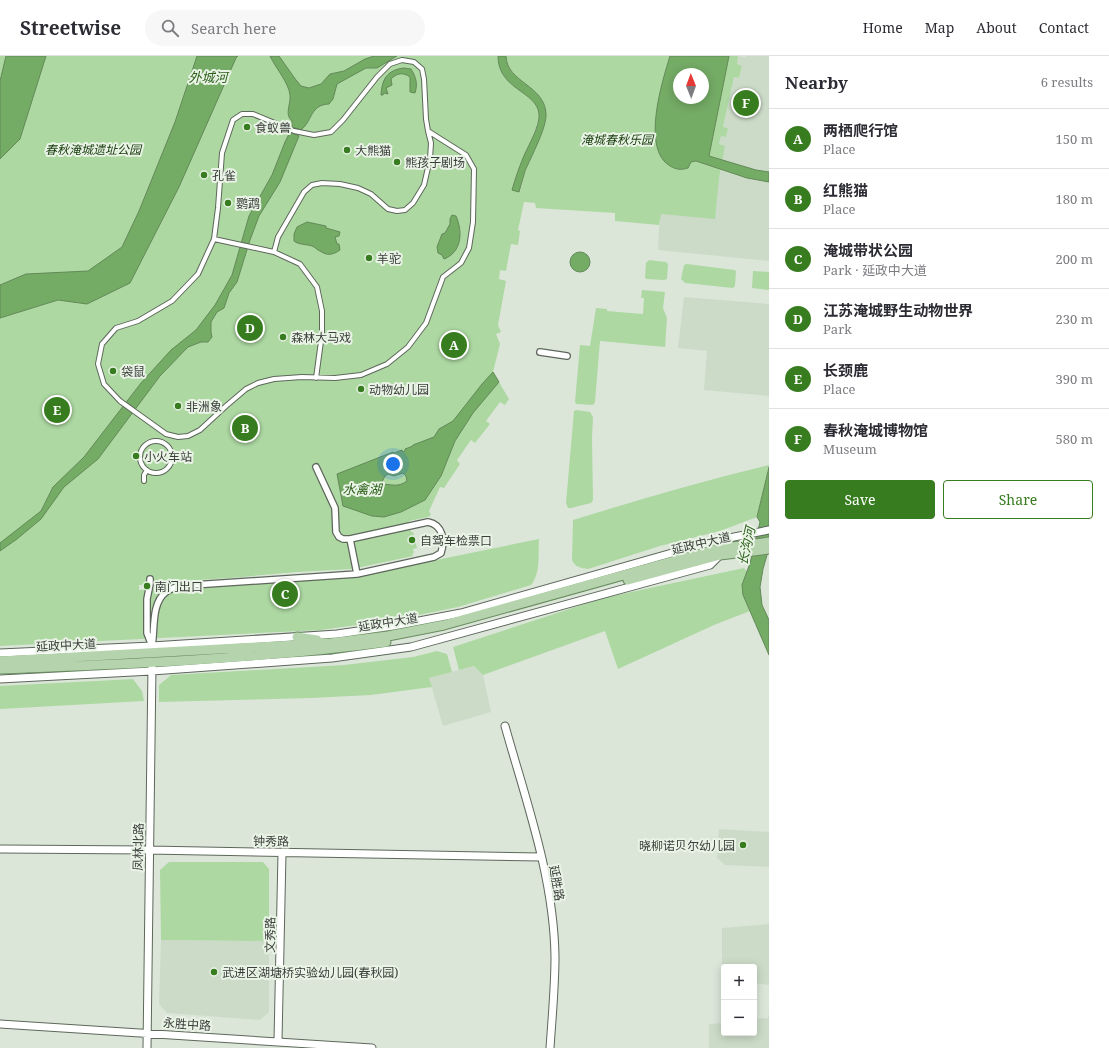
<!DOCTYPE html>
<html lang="en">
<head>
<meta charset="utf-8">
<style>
  body { margin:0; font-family:"Noto Serif","Noto Sans SC",serif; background:#f7f7f7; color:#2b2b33 }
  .controls { position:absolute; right:12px; bottom:12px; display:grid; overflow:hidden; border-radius:4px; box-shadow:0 2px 10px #0003 }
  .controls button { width:36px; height:36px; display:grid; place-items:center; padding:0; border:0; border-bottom:1px solid #e1e1e2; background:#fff; color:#2b2b33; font:20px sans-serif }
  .compass { position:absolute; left:673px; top:12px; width:36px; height:36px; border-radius:50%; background:#fff; box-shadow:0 2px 10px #0003; rotate:359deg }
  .you { position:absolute; left:393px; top:408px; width:14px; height:14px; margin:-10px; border:3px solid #fff; border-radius:50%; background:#1a73e8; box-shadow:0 0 0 6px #1a73e833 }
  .badge { display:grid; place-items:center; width:26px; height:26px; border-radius:50%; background:#377c1e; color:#fff; font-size:13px; font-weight:700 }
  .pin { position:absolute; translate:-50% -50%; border:2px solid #fff; box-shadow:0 1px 4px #0006 }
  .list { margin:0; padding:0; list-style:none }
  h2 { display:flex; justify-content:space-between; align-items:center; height:52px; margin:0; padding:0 16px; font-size:17px }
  h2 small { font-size:13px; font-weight:400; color:#7c7c81 }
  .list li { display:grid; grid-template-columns:26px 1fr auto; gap:12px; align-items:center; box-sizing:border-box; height:60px; padding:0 16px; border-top:1px solid #e1e1e2 }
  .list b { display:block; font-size:15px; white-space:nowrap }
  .list p { margin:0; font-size:13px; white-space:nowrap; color:#7c7c81 }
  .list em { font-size:13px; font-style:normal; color:#7c7c81 }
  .actions { display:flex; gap:8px; padding:12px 16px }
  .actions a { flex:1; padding:9px 0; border:1px solid #377c1e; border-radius:4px; text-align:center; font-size:14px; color:#377c1e }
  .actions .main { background:#377c1e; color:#fff }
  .icon { flex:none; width:22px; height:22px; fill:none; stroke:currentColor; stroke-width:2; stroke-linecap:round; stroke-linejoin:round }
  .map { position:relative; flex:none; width:769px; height:992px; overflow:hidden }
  header { display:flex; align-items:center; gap:24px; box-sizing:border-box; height:56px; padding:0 20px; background:#fff; border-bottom:1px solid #e1e1e2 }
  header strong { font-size:19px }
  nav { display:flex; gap:22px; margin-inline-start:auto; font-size:14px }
  .search { width:280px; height:36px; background:#f7f7f7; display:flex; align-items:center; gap:10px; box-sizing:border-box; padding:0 14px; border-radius:22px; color:#7c7c81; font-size:15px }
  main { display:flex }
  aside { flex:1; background:#fff }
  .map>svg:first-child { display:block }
  .built { fill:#ccdbc8 }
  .green { fill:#add8a2; fill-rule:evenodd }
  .water { fill:#74ab65; stroke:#638a58; fill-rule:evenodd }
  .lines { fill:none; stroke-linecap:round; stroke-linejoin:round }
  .pedestrian-casing { stroke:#5e675c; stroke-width:6 }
  .minor-casing { stroke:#5e675c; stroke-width:8 }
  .tertiary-casing { stroke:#5e675c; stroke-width:9 }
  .primary-casing { stroke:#698c60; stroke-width:11 }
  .pedestrian { stroke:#fff; stroke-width:4 }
  .minor { stroke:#fff; stroke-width:5.5 }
  .tertiary { stroke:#fff; stroke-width:7 }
  .primary { stroke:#b5d3ac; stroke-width:9 }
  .poi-dot { fill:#377c1e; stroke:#e9f3e6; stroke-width:1.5 }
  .labels { text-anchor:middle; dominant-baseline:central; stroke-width:4; stroke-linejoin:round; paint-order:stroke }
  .poi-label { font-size:12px; fill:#3a3e39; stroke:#e9f3e6; text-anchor:start }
  .park-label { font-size:12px; font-style:italic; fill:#173b0a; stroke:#e9f3e6 }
  .street-label { font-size:12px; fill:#3a3e39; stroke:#e9f3e6 }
  .water-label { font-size:13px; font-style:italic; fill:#2c601a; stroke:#e9f3e6 }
</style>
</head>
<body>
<header>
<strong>Streetwise</strong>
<div class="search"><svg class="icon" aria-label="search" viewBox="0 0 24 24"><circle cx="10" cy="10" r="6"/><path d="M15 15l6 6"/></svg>Search here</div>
<nav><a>Home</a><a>Map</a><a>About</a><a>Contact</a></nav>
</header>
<main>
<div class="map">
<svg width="769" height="992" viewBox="0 0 769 992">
  <rect width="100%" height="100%" fill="#dbe6d9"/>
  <!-- built -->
  <path class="built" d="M738,0L745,1L746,0H769V205L658,194L660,157L719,122L725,90L719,88L721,80L726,81L728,72L723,71L734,21L739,22L742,10L736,8Z
    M684,241L769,248V340L704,334L707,295L678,292Z
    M474,610L483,619L491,656L443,670L429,622Z
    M719,773L769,776V811L725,809L717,802Z
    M769,840V929L754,927V911H724V923H722V872L769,868Z
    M161,884L269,885V956L260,964L167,957L159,948Z
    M769,958V992H709V968L724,967V977H754V963L768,962Z"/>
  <!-- green -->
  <path class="green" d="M0,0H498C498,33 530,32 538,53C540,58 538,63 537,68L515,125L520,135L525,116L546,65L518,22C512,16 507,9 506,0H738L737,8L742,10L739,22L734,21L723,71L728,72L726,81L721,80L719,88L725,90L719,122L715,163L661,158L659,169L615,165V157L536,152L535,147L524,146L518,174L520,175L518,189L511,188L506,215L500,214L499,223L506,225L498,269L501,276L496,278L500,288L493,316L509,343L505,349L500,346L486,365L490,368L475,387L471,384L457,404L460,408L444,432L440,431L429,455L431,459L428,461L409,465L411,476H413L417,492L413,493L414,497L412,498L413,500L352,513L297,516L230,522L164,526L160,528L139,529V534L353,521L539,483C538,498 541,517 531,529L458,551L399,563L321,574L0,590ZM679,18H703V42H679Z
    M649,204L666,206L668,208L667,223L664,224L646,223L645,221L646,207Z
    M687,208L734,214L736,215L735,230L733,232L685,227L681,223L684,209Z
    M753,215L769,216V234L752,232Z
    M642,234L665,236L663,252L667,262L665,291L600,285L595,346L593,349L576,348L575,346L580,289L590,290L596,252L607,253V255L643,258L644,242H641Z
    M576,354L590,356L593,361L592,381L593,444L591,447L571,452H568L566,447L574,355Z
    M769,409L757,461L720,475L660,490L588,513C580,512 575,511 572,504L573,464C638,444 703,425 769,409Z
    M744,512L747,516C740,535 742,537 750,555L714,569L618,613L605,575L483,619L474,610L459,614L453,591L603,542Z
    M437,595L447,598L452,616L429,622L432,631L371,639L311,642L159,646V629L171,619L344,609L413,601Z
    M133,623L142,635L144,645L0,653V630Z
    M169,806H263L269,813V885L161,884L160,814Z"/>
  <!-- water -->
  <path class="water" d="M6,0H46L20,83L0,103V25Z
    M197,0H238L236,2L179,131L130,227L87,248L58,244L0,262V229L26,218L88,215L122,191L139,155L175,66Z
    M270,0H279L296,24L301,30L309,32L321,28L330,18L344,15L365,3L374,0H397L377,12H366L337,28L333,43L329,48C310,49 313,64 301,74L292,71V65C284,58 291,49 290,39C289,27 275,11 270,0Z
    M498,0H506C507,27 545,29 546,58C547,71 531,101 525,115C523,122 521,129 519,136L512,134C515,123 519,112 523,102C528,90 540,70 539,58C537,35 498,34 498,0Z
    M670,0H729L709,100L756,114L769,116V126L747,122L696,105L691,106L688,112C681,114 677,114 670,110C641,93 662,26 670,0ZM679,18H703V42H679Z
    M404,12L411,13C416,21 418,28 415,37L410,36V21C403,16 397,17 391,23L392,29L386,32L388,38L384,37L383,39H381C382,23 387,14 404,12Z
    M290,76L299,80L280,126L259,160L250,184L237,226L229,237L224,252L217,256L211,266V276L212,281L208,286H201L188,291L160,320L98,403L64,431L41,463L17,483L0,495V487L41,455L53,431L84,401L141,327L171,294L196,274L215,249L232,219L249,160L272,119L285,86Z
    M452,159L456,160C463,176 462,196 444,203L442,199L438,197L437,191L442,178L445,177L450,168V163Z
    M307,166L326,170V172L340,176L339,180L335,181L337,188H339L340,194C333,199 327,200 320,195C317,194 315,191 312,190C306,188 299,189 294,185V178L297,171Z
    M570 206a10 10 0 1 1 20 0a10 10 0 1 1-20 0Z
    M493,316L499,326L473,357L455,385L441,420L425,444L401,456L384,461L372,460L343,450L337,418L393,396L394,397L402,394L403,396L405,395V393L413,390V389L434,381L439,373L453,365L482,328ZM403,417L406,420L407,425C399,431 393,429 384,428L382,426L385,420L388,418L394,420Z
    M769,411V492L763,513L760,531L762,549L769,564V599L743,539L742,529L750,507L760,466L757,461Z"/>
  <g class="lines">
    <!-- pedestrian casing -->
    <g class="pedestrian-casing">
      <path id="pedestrian" d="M402,4L414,6L422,13L424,23L426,63L428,75L466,99L474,113L473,166L469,192L461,207L443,221L426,267L408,291L387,308L361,319L335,322L302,321L274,323L258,327L246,333L226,350L200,374L188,380L178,381L166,378L120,345L104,328L98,308L102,288L116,272L138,265L172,245L198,218L214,183L218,152L222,97L233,64L242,58H253L294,75L314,79L331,76L343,64L377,21L390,8Z
        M214,183L274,196L300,208L317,231L322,255V278L316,322
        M274,196L278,181L304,136L312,129L322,127L340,128L358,132L371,138L388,153L397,155L405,154L413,147L424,129L430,103L431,87L428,75
        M140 401a16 16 0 1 1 32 0a16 16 0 1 1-32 0Z
        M144,425V419L147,414"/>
    </g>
    <!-- minor casing -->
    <g class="minor-casing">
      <path id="minor" d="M540,296L567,300
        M316,411L335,452L336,476L339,481L343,483H350
        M150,523V528L147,543V577L152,590
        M152,590C155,574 151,547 166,536C170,533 174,532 178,530L357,518L434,501L441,497C445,484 443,469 428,466L350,483L357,518"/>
    </g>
    <!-- tertiary casing -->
    <g class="tertiary-casing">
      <path id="tertiary" d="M0,597L152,590L337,578L393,570L461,557L714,485L769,474
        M0,623L152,615L332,602L411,591L710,509L720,499
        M505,670C526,745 554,822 555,901C555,931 552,962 550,992
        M0,793L149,794L541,801
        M0,968L372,992
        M278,985L282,797
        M147,992L152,610"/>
    </g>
    <!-- primary casing -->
    <g class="primary-casing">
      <path id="primary" d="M628,524L720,499L769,493
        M297,581L317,584
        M0,605L331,587L388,580L444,569L717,493L769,486
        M0,613C129,608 258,603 386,586"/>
    </g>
    <!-- pedestrian -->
    <use href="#pedestrian" class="pedestrian"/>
    <!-- minor -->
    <use href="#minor" class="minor"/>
    <!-- tertiary -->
    <use href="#tertiary" class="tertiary"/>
    <!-- primary -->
    <use href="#primary" class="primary"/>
  </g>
  <!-- markers -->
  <g class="poi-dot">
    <circle cx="247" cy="71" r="4"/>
    <circle cx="347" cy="94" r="4"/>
    <circle cx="397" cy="106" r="4"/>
    <circle cx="204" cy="119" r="4"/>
    <circle cx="228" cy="147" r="4"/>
    <circle cx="369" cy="202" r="4"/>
    <circle cx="283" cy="281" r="4"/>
    <circle cx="113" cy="315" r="4"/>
    <circle cx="361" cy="333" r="4"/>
    <circle cx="178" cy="350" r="4"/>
    <circle cx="136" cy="400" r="4"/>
    <circle cx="412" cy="484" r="4"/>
    <circle cx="147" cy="530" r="4"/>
    <circle cx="743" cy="789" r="4"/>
    <circle cx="214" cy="916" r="4"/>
  </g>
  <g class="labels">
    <!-- poi labels -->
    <g class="poi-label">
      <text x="255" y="71">食蚁兽</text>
      <text x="355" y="94">大熊猫</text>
      <text x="405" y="106">熊孩子剧场</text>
      <text x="212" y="119">孔雀</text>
      <text x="236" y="147">鹦鹉</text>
      <text x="377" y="202">羊驼</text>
      <text x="291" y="281">森林大马戏</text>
      <text x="121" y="315">袋鼠</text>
      <text x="369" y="333">动物幼儿园</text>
      <text x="186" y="350">非洲象</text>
      <text x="144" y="400">小火车站</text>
      <text x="420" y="484">自驾车检票口</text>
      <text x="155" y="530">南门出口</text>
      <text x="735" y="789" text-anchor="end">晓柳诺贝尔幼儿园</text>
      <text x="222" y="916">武进区湖塘桥实验幼儿园(春秋园)</text>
    </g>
    <!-- park labels -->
    <g class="park-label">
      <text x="617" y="83">淹城春秋乐园</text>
      <text x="93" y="93">春秋淹城遗址公园</text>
    </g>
    <!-- street labels -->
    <g class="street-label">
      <text transform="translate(701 487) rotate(-13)">延政中大道</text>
      <text transform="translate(388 566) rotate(-9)">延政中大道</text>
      <text transform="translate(66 589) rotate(-3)">延政中大道</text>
      <text transform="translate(271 785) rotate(1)">钟秀路</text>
      <text transform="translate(138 791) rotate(-89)">凤林北路</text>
      <text transform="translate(557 827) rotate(80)">延胜路</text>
      <text transform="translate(270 879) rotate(-89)">文秀路</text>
      <text transform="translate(187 968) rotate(4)">永胜中路</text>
    </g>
    <!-- water labels -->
    <g class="water-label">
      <text x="208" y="21">外城河</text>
      <text x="362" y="433">水禽湖</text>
      <text transform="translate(746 490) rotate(-77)">长沟河</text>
    </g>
  </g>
</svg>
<div class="controls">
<button>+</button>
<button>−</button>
</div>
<svg class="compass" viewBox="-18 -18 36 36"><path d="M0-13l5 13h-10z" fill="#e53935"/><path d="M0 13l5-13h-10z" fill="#7c7c81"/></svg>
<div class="you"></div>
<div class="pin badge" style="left:454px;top:289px">A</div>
<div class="pin badge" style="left:245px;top:372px">B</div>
<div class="pin badge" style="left:285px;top:538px">C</div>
<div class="pin badge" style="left:250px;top:272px">D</div>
<div class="pin badge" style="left:57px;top:354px">E</div>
<div class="pin badge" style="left:746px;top:47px">F</div>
</div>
<aside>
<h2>Nearby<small>6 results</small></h2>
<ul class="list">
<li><span class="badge">A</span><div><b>两栖爬行馆</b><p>Place</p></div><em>150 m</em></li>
<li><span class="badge">B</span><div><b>红熊猫</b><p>Place</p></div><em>180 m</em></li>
<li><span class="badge">C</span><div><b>淹城带状公园</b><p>Park · 延政中大道</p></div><em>200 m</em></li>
<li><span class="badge">D</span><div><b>江苏淹城野生动物世界</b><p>Park</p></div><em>230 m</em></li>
<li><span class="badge">E</span><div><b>长颈鹿</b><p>Place</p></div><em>390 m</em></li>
<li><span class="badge">F</span><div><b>春秋淹城博物馆</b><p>Museum</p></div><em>580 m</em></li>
</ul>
<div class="actions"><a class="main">Save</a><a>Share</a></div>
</aside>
</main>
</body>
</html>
